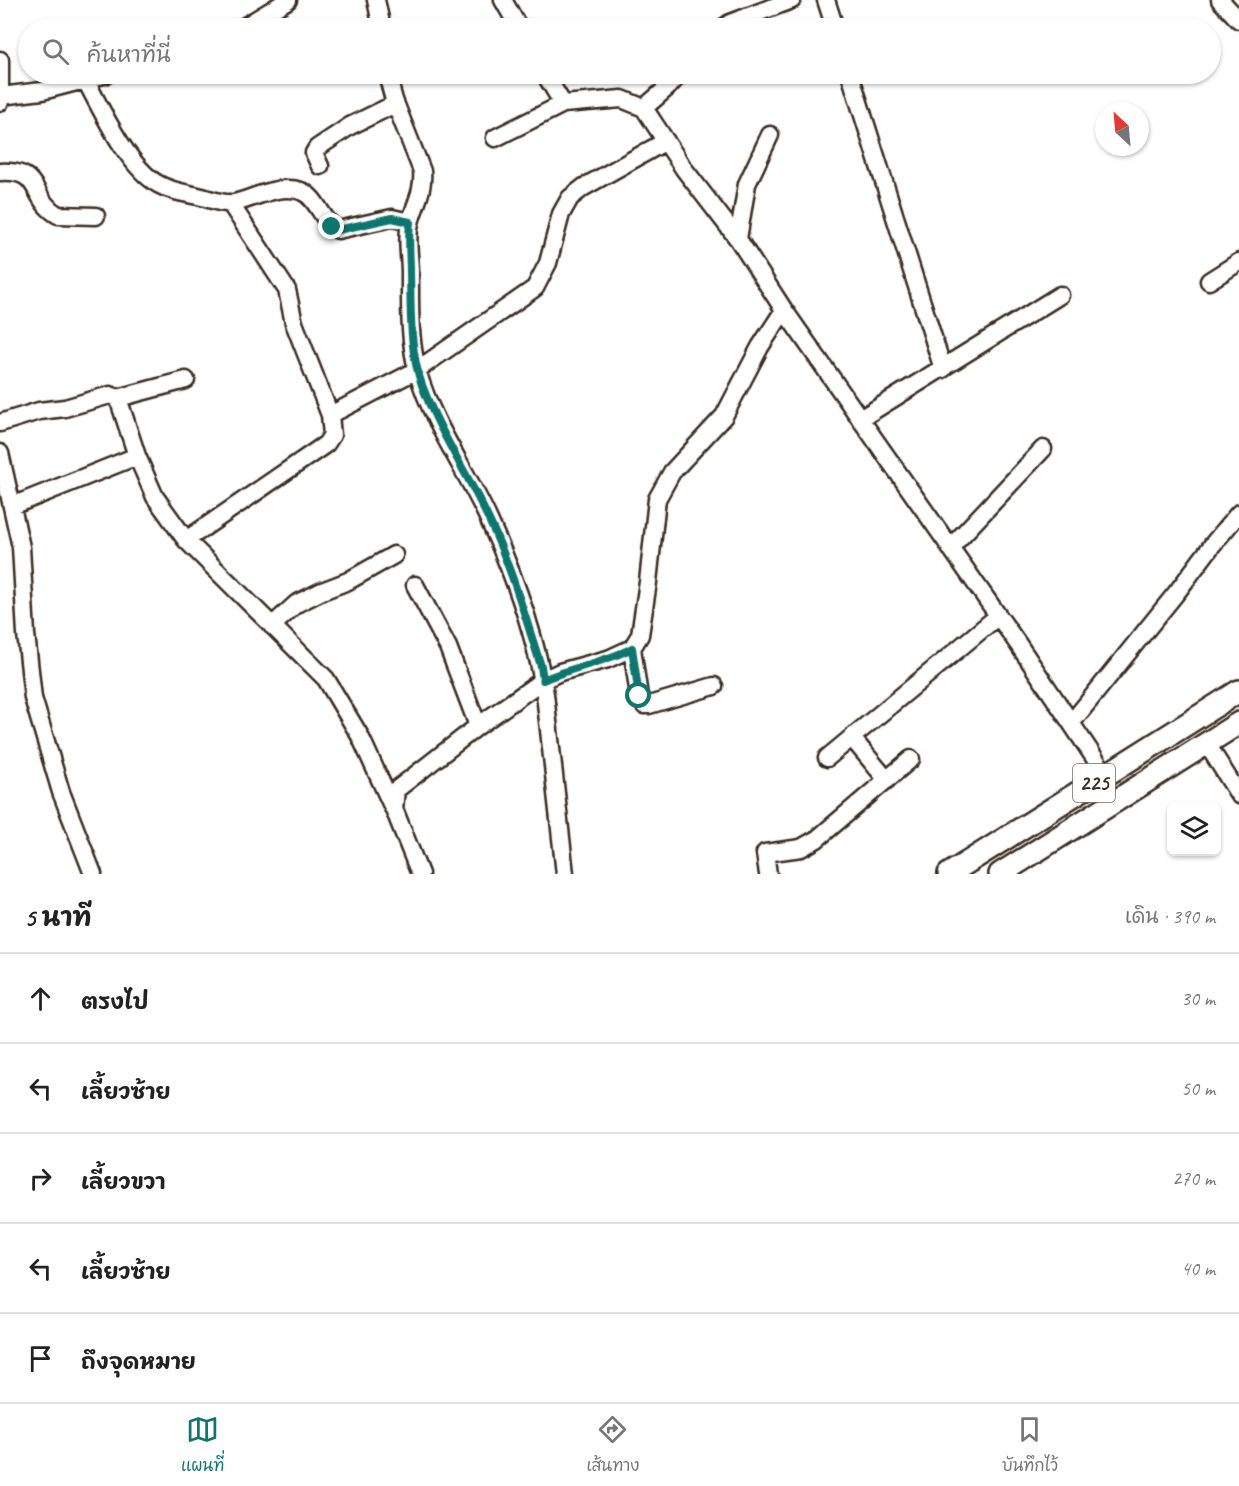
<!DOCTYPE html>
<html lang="th">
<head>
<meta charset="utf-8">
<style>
  body { margin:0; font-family:Caveat,"Playpen Sans Thai",sans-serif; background:#f6f6f6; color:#222 }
  .controls { position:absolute; right:18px; bottom:18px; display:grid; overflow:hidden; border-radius:9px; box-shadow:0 2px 4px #0004 }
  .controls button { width:54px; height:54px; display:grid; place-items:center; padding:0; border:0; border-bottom:2px solid #e0e0e0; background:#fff; color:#222; font:30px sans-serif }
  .compass { position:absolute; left:1095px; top:102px; width:54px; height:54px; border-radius:50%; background:#fff; box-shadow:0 2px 4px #0004; rotate:334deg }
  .stop { position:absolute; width:18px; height:18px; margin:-14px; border:4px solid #0f766e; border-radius:50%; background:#fff }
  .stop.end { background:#0f766e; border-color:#fff; box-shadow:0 2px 6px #0008 }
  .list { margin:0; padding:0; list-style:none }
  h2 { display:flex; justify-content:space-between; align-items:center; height:78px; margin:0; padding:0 24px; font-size:26px }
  h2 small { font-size:20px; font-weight:400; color:#767676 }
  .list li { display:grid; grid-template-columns:39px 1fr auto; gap:18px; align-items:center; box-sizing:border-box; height:90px; padding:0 24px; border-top:2px solid #e0e0e0 }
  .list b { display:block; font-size:22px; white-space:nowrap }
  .list em { font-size:20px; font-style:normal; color:#767676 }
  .icon { flex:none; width:33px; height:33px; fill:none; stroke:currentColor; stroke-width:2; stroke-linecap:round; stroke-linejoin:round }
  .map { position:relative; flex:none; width:1239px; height:874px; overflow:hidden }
  .search { position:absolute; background:#fff; box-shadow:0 2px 4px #0004; left:18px; right:18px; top:18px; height:66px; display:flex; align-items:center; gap:15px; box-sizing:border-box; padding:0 21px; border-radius:33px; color:#767676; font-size:22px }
  .sheet { height:528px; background:#fff }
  nav { display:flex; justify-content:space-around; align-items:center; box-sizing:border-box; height:84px; border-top:2px solid #e0e0e0; background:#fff; font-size:16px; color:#767676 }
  nav a { display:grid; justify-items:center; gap:3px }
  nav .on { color:#0f766e }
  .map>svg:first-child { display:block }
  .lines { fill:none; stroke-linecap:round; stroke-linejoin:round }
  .minor-casing { stroke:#3b2a1e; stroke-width:21 }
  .major-casing { stroke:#3b2a1e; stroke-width:26 }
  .minor { stroke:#fff; stroke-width:16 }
  .major { stroke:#fff; stroke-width:21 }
  .route { stroke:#0f766e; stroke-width:8 }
  .labels { text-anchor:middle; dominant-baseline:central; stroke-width:5; stroke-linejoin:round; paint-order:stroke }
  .shield { fill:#fff; stroke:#766a62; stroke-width:1.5 }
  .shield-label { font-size:22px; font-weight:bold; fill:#3b2a1e }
</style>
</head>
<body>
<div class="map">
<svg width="1239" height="874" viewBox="0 0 1239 874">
  <rect width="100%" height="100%" fill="#fff"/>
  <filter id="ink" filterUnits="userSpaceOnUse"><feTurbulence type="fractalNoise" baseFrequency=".0167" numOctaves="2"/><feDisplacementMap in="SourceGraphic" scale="12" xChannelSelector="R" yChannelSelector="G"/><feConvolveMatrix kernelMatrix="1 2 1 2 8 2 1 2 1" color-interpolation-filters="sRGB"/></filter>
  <g filter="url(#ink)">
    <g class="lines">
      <!-- minor casing -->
      <g class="minor-casing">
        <path id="minor" d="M376,0L382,28
          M503,0L519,28
          M826,0L835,28
          M1220,0L1239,20
          M242,28L288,0
          M723,28L730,23L792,0
          M0,60V102
          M387,74L394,100L422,171C424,191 415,204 410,223C406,240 410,256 410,273C410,306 409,341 418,373C433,425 467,471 489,520C513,573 536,637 545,694L565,874
          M545,74L563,104
          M850,74L943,369
          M85,79C101,109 128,167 158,184C170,191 184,193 198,196C208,198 223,205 234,203C255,198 278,184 301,191C318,197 322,223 338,230L392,218L410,222
          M1,96L42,91L107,74
          M644,108L668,87L680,74
          M495,138L563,104L622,99L644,108L684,169L738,239L784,310L1018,644L1106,775
          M320,166L314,153L317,148L350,126L395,104
          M0,172C43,169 29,198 58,215L96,216
          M738,239L747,184L770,135
          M1209,281L1239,262
          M118,398L186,380
          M330,415L417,370L535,288L548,263L561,214L570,198L584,187L666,141
          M860,419L1060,295
          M0,423L39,411L65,408L110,395L118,398L137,456L155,497L186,540L326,679L360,736L393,808
          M0,453L21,547L26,634L33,698L61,792L93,874
          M12,506L137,456
          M186,540L326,444L332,435L330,415L294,323L287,290L230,203
          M950,548L1043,449
          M415,585L448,647L478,726
          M272,626L296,604L322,591L348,581L394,555
          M632,648L639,696L644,705H649L714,686
          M1072,722L1177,592L1213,544L1239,513
          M852,738L887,780
          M1207,744L1239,795
          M827,758L998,616
          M420,874L394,809L396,790L478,726L543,680L560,672L608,659L632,648L640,635L648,582L657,499L672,472L724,416L760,347L784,310
          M768,874L765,853L801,848L817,839L911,759"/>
      </g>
      <!-- major casing -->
      <g class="major-casing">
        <path id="major" d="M949,874L1239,691
          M1000,874L1239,723"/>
      </g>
      <!-- minor -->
      <use href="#minor" class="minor"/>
      <!-- major -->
      <use href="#major" class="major"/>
    </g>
  </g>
  <g class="lines" filter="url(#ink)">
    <!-- route -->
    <path class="route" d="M332,227L338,230L392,218L410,222C408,240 410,255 410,272C411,309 409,350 422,385C439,432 468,474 489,520C511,566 525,617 541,666L543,680C572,667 604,663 632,648L639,696"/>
  </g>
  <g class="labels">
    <!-- shield labels -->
    <rect class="shield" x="1073" y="764" width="42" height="38" rx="4.5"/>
    <g class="shield-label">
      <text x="1094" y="783">225</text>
    </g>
  </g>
</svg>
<div class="controls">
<button><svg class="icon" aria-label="layers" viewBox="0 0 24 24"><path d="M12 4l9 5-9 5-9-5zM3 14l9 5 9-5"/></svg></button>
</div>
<svg class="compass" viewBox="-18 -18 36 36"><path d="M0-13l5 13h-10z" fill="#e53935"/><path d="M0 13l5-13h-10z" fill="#767676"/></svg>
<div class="stop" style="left:639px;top:696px"></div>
<div class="stop end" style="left:332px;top:227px"></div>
<div class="search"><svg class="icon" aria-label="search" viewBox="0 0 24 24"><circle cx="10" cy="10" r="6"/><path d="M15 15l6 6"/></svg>ค้นหาที่นี่</div>
</div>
<section class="sheet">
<h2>5 นาที<small>เดิน · 390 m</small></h2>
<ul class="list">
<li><svg class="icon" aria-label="ahead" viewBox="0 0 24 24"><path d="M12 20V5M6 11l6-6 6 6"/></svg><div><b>ตรงไป</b></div><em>30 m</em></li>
<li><svg class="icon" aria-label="left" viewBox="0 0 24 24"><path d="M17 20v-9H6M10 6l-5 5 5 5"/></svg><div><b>เลี้ยวซ้าย</b></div><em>50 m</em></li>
<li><svg class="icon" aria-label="right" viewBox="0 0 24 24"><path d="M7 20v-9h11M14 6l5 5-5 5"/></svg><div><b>เลี้ยวขวา</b></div><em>270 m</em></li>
<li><svg class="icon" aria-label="left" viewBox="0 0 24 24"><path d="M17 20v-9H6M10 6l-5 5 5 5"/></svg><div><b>เลี้ยวซ้าย</b></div><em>40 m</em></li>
<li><svg class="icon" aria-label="arrive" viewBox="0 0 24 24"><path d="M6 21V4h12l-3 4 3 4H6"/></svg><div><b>ถึงจุดหมาย</b></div></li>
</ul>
</section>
<nav>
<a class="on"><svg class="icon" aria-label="map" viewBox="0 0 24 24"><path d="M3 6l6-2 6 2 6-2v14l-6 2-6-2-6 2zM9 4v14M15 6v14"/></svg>แผนที่</a>
<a><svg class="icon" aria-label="directions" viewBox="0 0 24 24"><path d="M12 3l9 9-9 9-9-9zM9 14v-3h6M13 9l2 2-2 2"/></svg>เส้นทาง</a>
<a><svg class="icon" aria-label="saved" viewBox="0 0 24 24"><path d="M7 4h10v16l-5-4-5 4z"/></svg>บันทึกไว้</a>
</nav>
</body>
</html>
